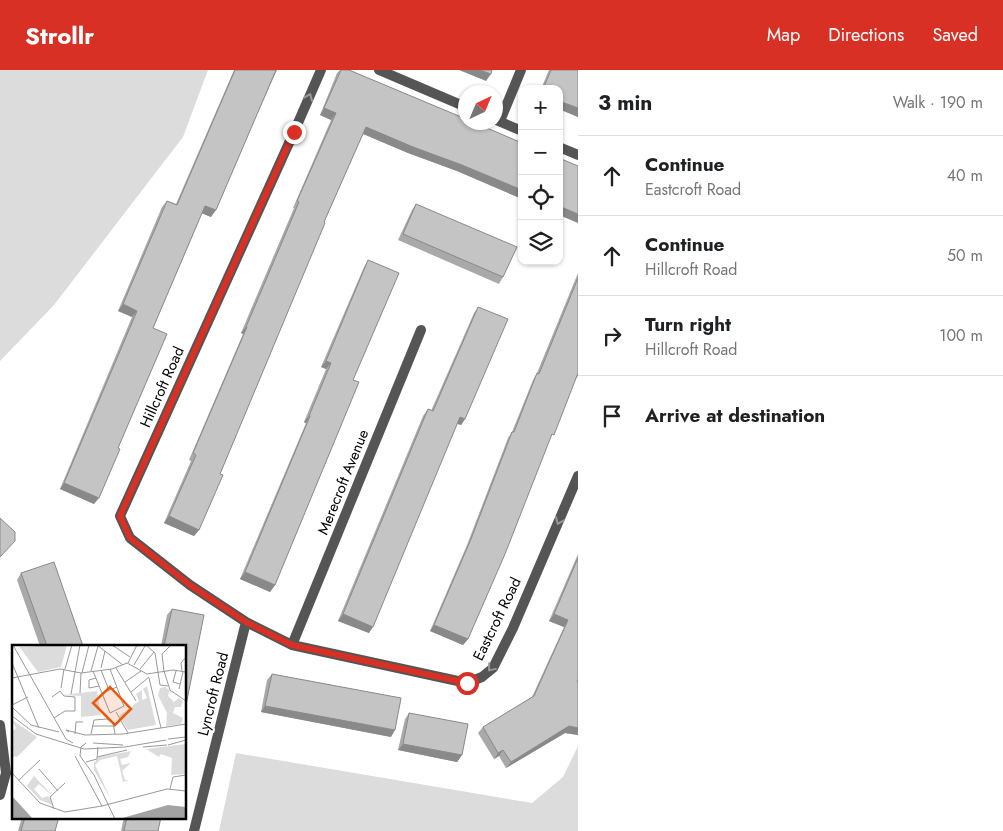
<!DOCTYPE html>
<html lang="en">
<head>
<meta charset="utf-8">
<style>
  body { margin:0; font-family:Jost,sans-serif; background:#f6f6f6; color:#202124 }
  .controls { position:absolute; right:15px; top:15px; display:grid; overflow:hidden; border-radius:10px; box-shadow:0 1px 4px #0004 }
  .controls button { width:45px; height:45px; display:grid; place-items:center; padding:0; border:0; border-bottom:1px solid #e0e0e0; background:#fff; color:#202124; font:25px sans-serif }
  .compass { position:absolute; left:458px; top:15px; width:45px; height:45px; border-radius:50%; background:#fff; box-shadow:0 1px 4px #0004; rotate:44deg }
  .stop { position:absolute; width:15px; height:15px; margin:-11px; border:4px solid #d93025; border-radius:50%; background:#fff }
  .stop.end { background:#d93025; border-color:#fff; box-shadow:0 1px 5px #0008 }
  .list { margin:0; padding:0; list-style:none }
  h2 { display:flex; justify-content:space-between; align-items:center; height:65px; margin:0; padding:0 20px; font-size:21px }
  h2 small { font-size:16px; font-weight:400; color:#757577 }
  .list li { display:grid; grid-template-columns:32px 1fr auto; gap:15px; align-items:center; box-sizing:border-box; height:80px; padding:0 20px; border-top:1px solid #e0e0e0 }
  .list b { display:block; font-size:19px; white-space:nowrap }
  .list p { margin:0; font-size:16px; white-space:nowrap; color:#757577 }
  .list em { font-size:16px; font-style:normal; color:#757577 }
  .icon { flex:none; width:28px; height:28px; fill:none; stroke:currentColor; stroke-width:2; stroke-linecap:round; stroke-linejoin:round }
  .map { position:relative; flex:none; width:578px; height:761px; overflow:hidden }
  header { display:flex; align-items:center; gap:30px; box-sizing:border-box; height:70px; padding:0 25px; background:#d93025; color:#fff }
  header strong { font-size:24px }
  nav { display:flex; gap:28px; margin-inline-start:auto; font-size:18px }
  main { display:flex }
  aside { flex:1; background:#fff }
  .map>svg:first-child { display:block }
  .green { fill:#dcdcdc }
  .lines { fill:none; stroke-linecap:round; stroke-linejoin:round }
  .minor { stroke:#555; stroke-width:10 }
  .wall { fill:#a9a9a9 }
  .shaded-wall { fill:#898989 }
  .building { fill:#c4c4c4; stroke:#898989 }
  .oneway { stroke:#999 }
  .route { stroke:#d93025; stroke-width:6 }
  .labels { text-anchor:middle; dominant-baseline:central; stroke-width:4.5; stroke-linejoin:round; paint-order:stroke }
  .street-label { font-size:15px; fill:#000; stroke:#fff }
  .inset-road { fill:none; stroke:#999; stroke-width:1 }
  .view { fill:#e8590c; fill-opacity:0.15; stroke:#e8590c; stroke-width:2.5 }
  .inset-edge { fill:none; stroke:#000; stroke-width:2.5 }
</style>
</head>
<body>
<header>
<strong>Strollr</strong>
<nav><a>Map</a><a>Directions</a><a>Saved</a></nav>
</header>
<main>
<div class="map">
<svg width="578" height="761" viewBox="0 0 578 761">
  <rect width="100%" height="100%" fill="#fff"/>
  <!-- green -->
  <path class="green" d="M0,0H208L183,67L54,235L0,291Z
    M578,676V761H219L236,683L532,733L563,707Z"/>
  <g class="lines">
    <!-- minor -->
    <path class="minor" d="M321,0L294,62L120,446L130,468L190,515L246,552L292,575L467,613L482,607L493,598L513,558L578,406
      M379,0L466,37
      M496,50L522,61
      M500,51L521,0
      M559,77L578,85
      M292,575L421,260
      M0,655L6,703L0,725
      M194,761L246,552"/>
  </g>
  <!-- wall -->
  <path class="wall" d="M234,0H277L211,147L202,143L153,258L94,434L60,419L132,247L118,241L162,137L167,131L176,134Z
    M340,0H349L522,73V129L457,101L408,83L363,64L324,152L220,404L199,460L194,466L164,453L191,391L189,390L243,264L241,263L294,138H293L331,50L320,45L337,3Z
    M549,0H578V47L559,39V19H541Z
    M416,134L503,207L499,214L398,170L412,140Z
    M368,190L353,310L275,515L270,522L240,509L306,353L304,352L326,299L321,297L364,197Z
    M578,203V306L575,310L549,371L468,569L463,575L430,561L467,475L508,368L512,362L533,310L537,303Z
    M478,237L465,349L461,355L457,354L369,563L338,551L423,346L428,339L431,341L474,243Z
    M578,484V609L577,612H578V665L565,663L506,698L499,686L494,689L478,663L483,657L532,627L564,557L549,551Z
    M21,503L83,576H40L17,510Z
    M172,539L185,576H161L167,545Z
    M272,604L391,667L261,642L267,610Z
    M409,643L462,685L457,692L398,680L405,649Z
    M22,747H59L55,761H18Z
    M124,747H161L158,761H121Z"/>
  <!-- shaded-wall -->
  <path class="shaded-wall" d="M459,0H480L491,4L486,11Z
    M559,31L578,38V47L559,39Z
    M324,38L336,43L331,50L320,45Z
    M366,57L462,95L522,120V129L457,101L408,83L361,63Z
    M205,136L216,140L211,147L201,143Z
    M559,136L578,144V153L559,145Z
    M123,234L137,241L132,247L118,241Z
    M246,257H247L243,264L241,263Z
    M326,291L331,293L326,299L321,297Z
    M309,346H310L306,353L304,352Z
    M460,347L465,349L461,355L456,353Z
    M64,413L99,428L94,434L60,419Z
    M169,446L199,460L194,466L164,453Z
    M245,502L275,515L270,522L240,509Z
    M343,544L373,557L369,563L338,551Z
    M554,544L568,550L564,557L549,551Z
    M434,555L468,569L463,575L430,561Z
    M265,636L395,660L391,667L261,642Z
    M569,656L578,658V665L565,663L506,698L511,692Z
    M403,674L462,685L457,692L398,680Z
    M503,680L499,686L494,689L498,683Z"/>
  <!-- building -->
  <path class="building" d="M235,0H276L216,140L205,136L153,258L167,264L118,378L120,379L99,428L64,413L137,241L123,234L167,131L177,135Z
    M341,0H349L466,49V52H473L522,73V120L462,95L413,77L366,57L324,152L325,153L220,404L223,405L199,460L169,446L196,385L193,383L247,257H246L299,132L297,131L336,43L324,38Z
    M480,0H492L491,4Z
    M551,0H578V38L559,31V19H543Z
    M559,88L578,96V144L559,136Z
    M416,134L517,177L503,207L403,164Z
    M368,190L399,203L353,310L359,312L275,515L245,502L310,346H309L331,293L326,291Z
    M578,208V303L554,365L552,364L505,484L468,569L434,555L471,469L512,362H514L537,303L539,304Z
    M478,237L508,249L465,349L460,347L373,557L343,544L428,339L433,341Z
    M0,448L15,462V471L0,487Z
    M578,488V609L577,612H578V658L569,656L511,692L503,680L498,683L483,657L534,626L568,550L554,544Z
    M54,492L83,576H47L21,503Z
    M172,539L204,545L185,640V576H164Z
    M272,604L401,628L395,660L265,636Z
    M409,643L468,654L462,685L403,674Z
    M25,747H59L55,761H21Z
    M127,747H161L158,761H124Z"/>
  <!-- one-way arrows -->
  <defs><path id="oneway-chevron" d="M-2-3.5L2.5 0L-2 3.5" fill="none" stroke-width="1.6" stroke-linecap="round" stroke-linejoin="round" transform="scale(1.25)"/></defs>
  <g class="oneway">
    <use href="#oneway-chevron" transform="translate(309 27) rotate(-67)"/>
    <use href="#oneway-chevron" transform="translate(559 451) rotate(113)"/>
    <use href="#oneway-chevron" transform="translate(491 598) rotate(130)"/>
  </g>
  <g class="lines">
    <!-- route -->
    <path class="route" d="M294,62L120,446L130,468L190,515L246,552L292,575L467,613"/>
  </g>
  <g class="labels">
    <!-- street labels -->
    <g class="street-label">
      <text transform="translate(162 317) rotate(-66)">Hillcroft Road</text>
      <text transform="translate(343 412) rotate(-68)">Merecroft Avenue</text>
      <text transform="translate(497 549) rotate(-64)">Eastcroft Road</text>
      <text transform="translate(213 624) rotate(-76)">Lyncroft Road</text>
    </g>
  </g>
  <!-- overview -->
  <g transform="translate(12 575)">
    <rect width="174" height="174" fill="#fff"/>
    <path d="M6,0L9,2L55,0L49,22L26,27ZM135,41L144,80L116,85L107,71L127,56L124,49L130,45V55L135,53L131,44ZM153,42L161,48L157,47L156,51L162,57L167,53L171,56L169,62H163L161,68L171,73L169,79L154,81L155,68L146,50L148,43ZM85,46L89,70L69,72V51L51,50ZM0,75L25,92L5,112L0,111V87L4,83ZM174,99V129L159,130L160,113L149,109L147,112L134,104ZM119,106L116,112L108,114L110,120L119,118L110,126L113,135H117L111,137L105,111L88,115L83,120L99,155L82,125V118L87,112ZM22,131L38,148L43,145L38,149L27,139L22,144L30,153L36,151L41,160L28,155L15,141Z" fill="#dcdcdc"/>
    <path d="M0,151L11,163L21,174H0ZM156,160L174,162V174H107Z" fill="#a3a3a3"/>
    <path class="inset-road" d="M1,0L54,94L61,98M85,0L111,20M100,0L118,12M134,0L143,8L148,40L156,41M0,18L27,83M116,18L125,0M122,20L133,1M89,23L93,6M104,23L124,56M53,24L60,0M128,24L142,7M89,25L97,45M79,26L86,1M81,26L98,68L112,61L98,24M152,26L158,45L174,56M164,26L161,37L168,39M170,26L169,18L174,12M152,27L150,9L159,0M70,28L77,0M0,33L48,24L69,28L100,24L115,18L135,29L161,25L174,27M84,33L77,35V43L87,41M137,33L149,83M113,37L129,26M49,43L52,24M167,44L171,27M119,47L137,32M68,48L69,28M90,48L105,42M59,49L68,0M40,52L48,46L52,51L63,52V66H53L42,73M0,60L16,52M0,62L19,80L47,87M104,67L116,88M0,71L24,89L72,104L113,102L154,95M80,81H103M57,87L54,85L73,90L111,89L174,79M63,89L64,77H71M79,89L82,75L95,74L101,78L103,89M156,94L174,92M74,98L69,102L68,111L82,130L103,174M81,98L111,100M156,100L174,95M131,102L155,100M63,111L90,161M85,112L115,105M74,117L85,114L86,102M27,124L46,146M0,128L28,158L53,167L90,161L155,144L174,146M7,135L28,115M158,144L161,132L174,130M42,164L38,152L53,138"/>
    <path class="view" d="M98,42L119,64L103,80L81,58Z"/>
    <rect width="174" height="174" class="inset-edge"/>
  </g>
</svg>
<div class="controls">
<button>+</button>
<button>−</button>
<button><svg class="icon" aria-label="locate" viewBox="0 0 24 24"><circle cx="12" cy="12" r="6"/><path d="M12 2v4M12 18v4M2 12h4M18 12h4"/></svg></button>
<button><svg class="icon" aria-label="layers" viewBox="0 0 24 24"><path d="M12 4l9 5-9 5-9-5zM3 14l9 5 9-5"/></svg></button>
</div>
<svg class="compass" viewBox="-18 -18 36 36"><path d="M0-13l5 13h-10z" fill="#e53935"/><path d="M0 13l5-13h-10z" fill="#757577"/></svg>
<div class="stop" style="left:467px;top:613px"></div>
<div class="stop end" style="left:294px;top:62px"></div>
</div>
<aside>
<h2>3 min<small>Walk · 190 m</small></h2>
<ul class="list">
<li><svg class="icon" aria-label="ahead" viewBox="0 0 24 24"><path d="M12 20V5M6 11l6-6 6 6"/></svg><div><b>Continue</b><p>Eastcroft Road</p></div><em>40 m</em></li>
<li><svg class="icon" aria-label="ahead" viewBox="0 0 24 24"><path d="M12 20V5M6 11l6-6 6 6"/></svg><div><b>Continue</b><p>Hillcroft Road</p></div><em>50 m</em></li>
<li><svg class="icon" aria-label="right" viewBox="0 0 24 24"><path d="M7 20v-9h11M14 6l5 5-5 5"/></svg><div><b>Turn right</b><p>Hillcroft Road</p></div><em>100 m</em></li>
<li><svg class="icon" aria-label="arrive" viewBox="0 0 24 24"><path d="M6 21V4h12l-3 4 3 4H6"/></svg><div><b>Arrive at destination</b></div></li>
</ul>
</aside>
</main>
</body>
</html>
